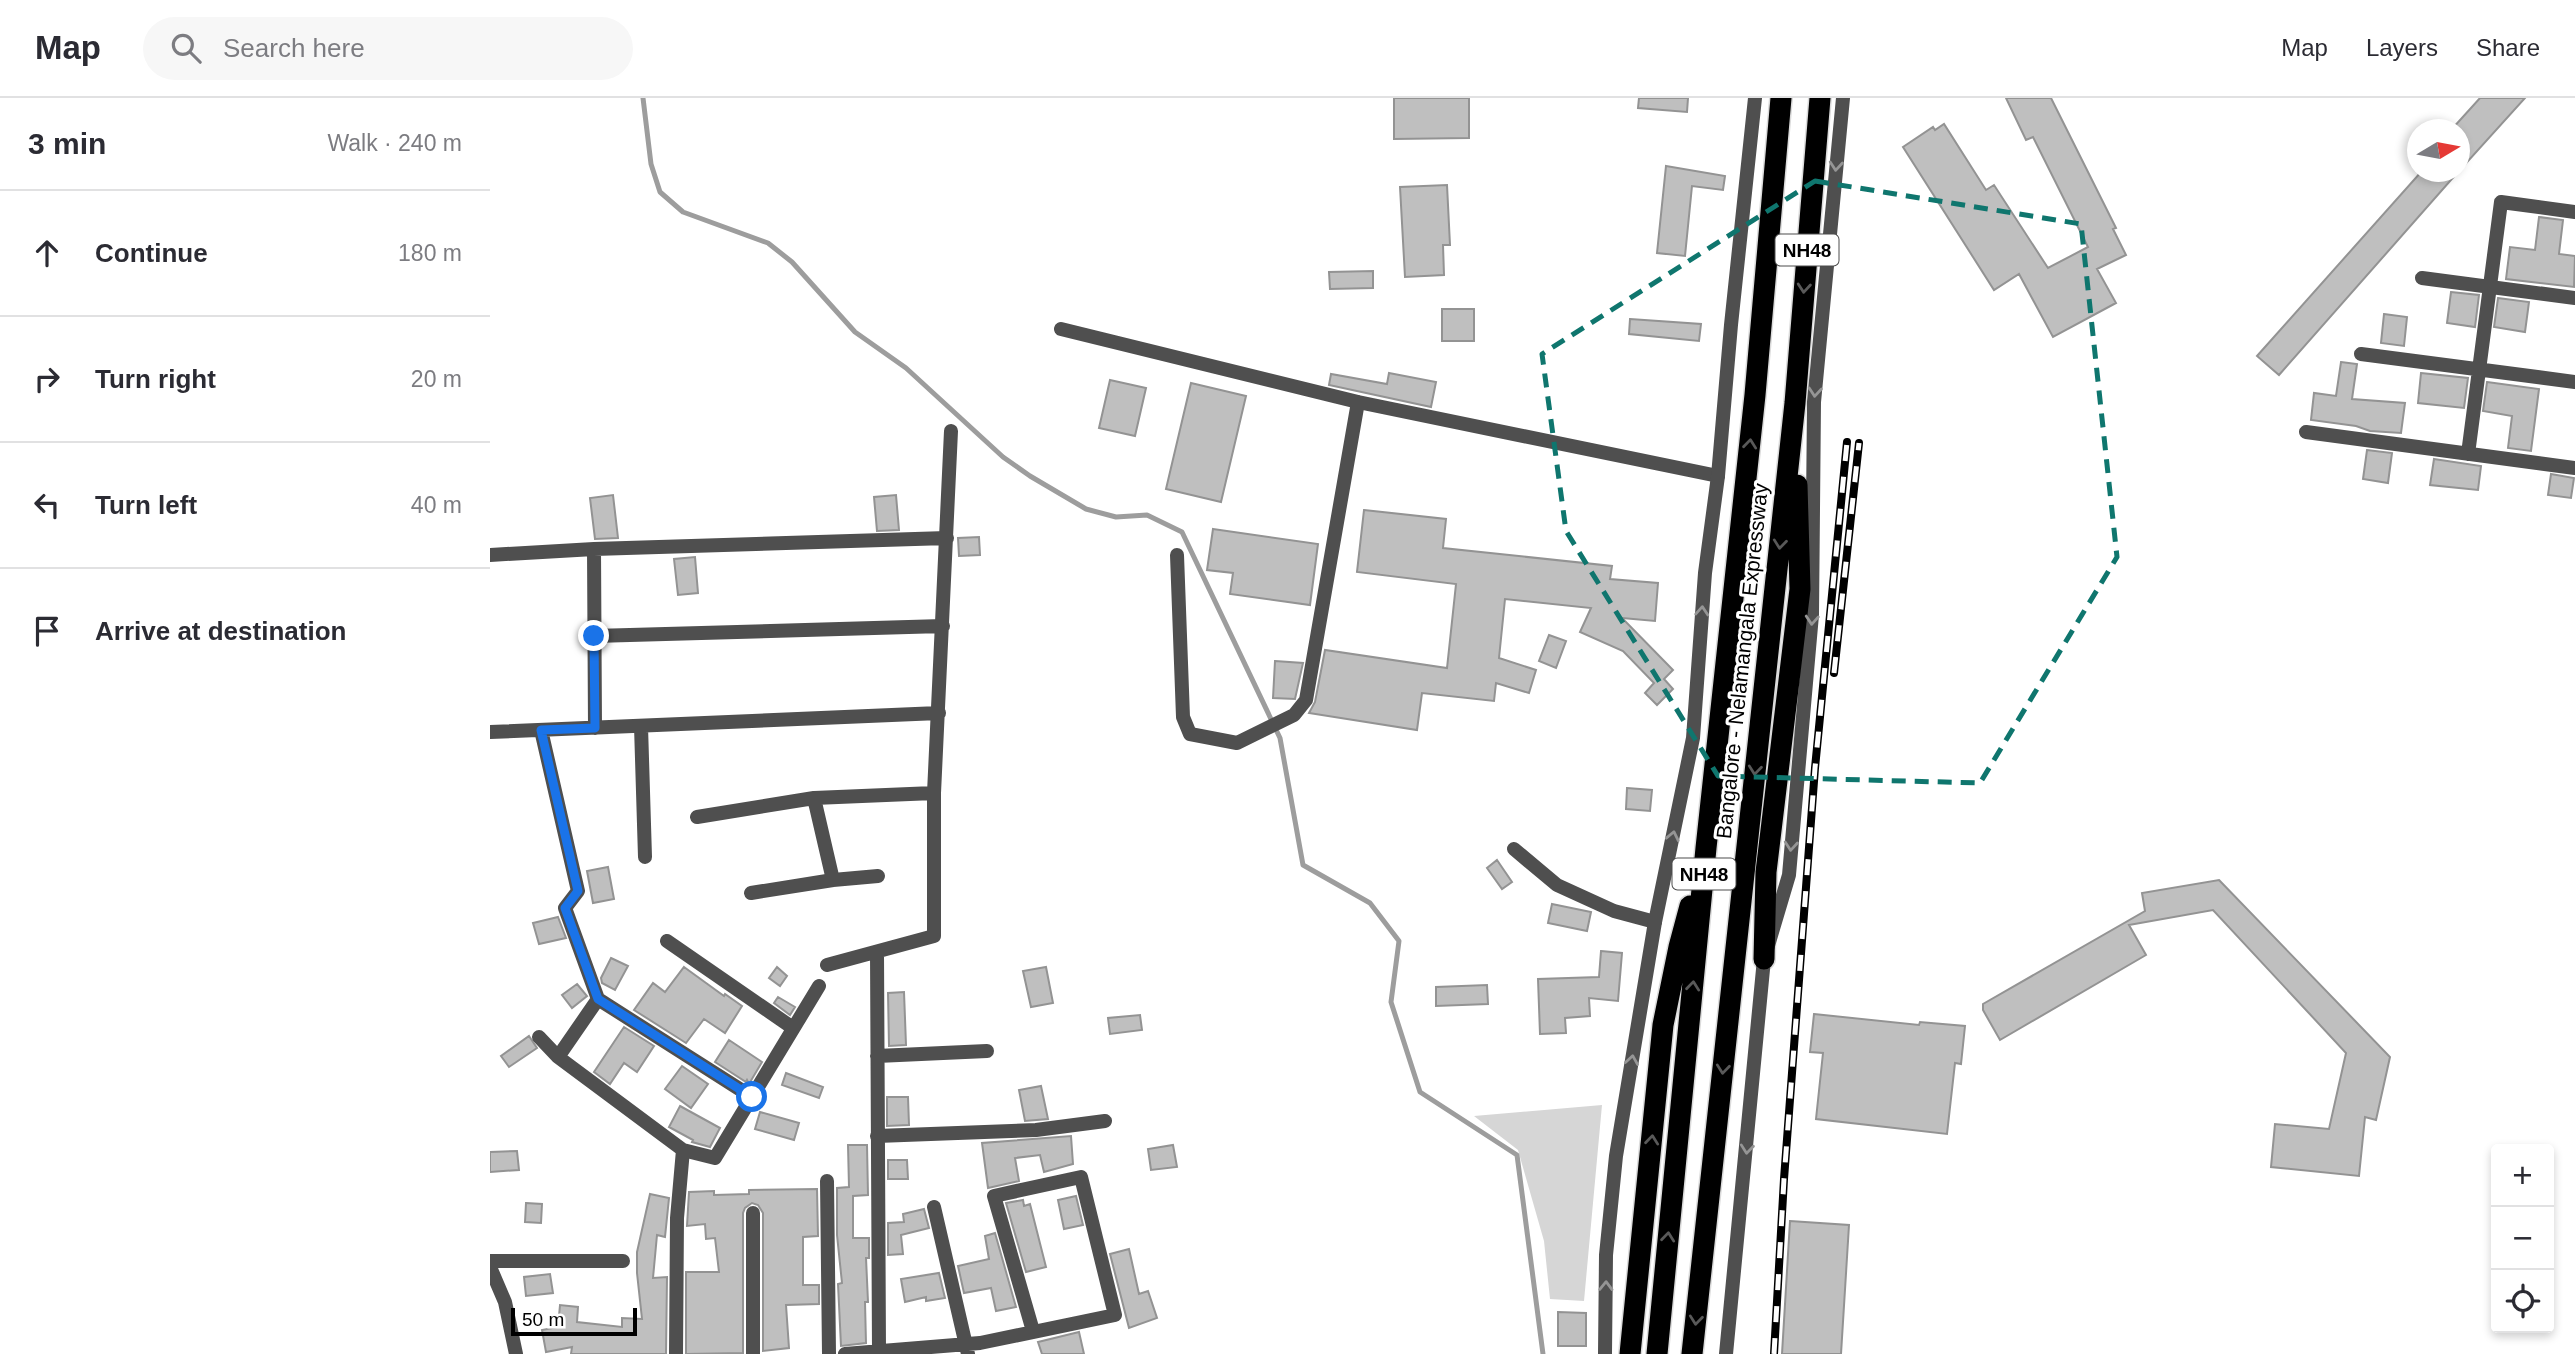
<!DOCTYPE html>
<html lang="en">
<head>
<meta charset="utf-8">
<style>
  body { margin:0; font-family:Arial,sans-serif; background:#f7f7f7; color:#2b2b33 }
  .controls { position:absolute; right:21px; bottom:21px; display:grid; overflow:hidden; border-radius:7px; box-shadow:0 4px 10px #0003 }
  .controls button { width:63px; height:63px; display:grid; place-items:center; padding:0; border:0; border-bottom:2px solid #e1e1e2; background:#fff; color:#2b2b33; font:35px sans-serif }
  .compass { position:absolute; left:1917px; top:21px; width:63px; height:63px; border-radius:50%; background:#fff; box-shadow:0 4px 10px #0003; rotate:80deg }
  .scale { position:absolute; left:21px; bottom:18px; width:126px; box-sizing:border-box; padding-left:7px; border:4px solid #000; border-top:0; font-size:19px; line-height:24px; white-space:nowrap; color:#000; -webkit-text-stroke:5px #fff; paint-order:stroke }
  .stop { position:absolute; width:21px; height:21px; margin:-16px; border:5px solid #1a73e8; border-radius:50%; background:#fff }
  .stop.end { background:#1a73e8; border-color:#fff; box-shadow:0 2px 7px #0008 }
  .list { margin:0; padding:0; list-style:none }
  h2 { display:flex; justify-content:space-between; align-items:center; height:91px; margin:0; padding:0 28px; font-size:30px }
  h2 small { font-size:23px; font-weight:400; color:#7c7c81 }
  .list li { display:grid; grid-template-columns:46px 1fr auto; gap:21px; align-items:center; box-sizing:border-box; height:126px; padding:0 28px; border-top:2px solid #e1e1e2 }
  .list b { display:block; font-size:26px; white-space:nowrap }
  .list em { font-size:23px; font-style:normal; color:#7c7c81 }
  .icon { flex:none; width:38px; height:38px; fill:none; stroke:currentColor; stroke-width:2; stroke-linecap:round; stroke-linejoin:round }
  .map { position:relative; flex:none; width:2085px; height:1256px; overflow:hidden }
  header { display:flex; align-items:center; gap:42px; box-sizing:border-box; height:98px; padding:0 35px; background:#fff; border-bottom:2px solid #e1e1e2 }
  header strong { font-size:33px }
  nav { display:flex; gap:38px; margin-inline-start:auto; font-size:24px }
  .search { width:490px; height:63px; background:#f7f7f7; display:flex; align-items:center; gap:18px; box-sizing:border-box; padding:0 24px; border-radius:38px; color:#7c7c81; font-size:26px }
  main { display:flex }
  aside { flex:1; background:#fff }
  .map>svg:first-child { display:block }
  .green { fill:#d6d6d6 }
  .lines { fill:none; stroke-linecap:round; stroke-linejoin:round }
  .stream { stroke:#9d9d9d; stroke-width:5 }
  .building { fill:#bfbfbf; stroke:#939393; stroke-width:2 }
  .motorway-casing { stroke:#dbdbdb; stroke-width:24 }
  .minor { stroke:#4f4f4f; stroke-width:14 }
  .tertiary { stroke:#4f4f4f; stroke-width:14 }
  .motorway { stroke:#000; stroke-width:21 }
  .rail-casing { stroke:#000; stroke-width:8 }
  .rail { stroke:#fff; stroke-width:5; stroke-dasharray:16; stroke-linecap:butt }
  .oneway { stroke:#959595 }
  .oneway2 { stroke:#595959 }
  .route { stroke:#1a73e8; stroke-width:9 }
  .marked { fill:none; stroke:#0f766e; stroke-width:5; stroke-dasharray:14 9; stroke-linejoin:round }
  .labels { text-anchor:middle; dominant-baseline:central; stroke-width:6; stroke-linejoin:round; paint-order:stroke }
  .shield { fill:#fff; stroke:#4c4c4c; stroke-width:2 }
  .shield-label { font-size:19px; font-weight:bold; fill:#000 }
  .street-label { font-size:21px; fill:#000; stroke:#fff }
</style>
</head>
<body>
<header>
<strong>Map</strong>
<div class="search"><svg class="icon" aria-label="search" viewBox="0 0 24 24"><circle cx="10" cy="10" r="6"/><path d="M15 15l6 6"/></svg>Search here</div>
<nav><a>Map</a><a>Layers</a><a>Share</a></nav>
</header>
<main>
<aside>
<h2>3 min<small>Walk · 240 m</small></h2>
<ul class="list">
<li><svg class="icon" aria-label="ahead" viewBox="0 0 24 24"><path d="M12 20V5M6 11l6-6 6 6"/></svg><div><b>Continue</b></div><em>180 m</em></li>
<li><svg class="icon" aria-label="right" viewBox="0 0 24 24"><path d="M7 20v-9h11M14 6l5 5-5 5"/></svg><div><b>Turn right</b></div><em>20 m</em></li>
<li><svg class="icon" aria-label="left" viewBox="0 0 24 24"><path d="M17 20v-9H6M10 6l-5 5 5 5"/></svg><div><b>Turn left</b></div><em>40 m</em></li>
<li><svg class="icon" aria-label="arrive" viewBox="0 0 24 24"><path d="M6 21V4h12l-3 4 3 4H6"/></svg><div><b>Arrive at destination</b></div></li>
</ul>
</aside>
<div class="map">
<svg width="2085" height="1256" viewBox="0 0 2085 1256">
  <rect width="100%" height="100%" fill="#fff"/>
  <!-- green -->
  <path class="green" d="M1112,1007L1094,1203L1060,1201L1054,1143L1028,1052L984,1018Z"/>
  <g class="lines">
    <!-- stream -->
    <path class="stream" d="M153,0L161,66L170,94L193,114L278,145L302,164L365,234L416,270L513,359L540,378L596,411L626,419L657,417L692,434L790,640L813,767L880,805L909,843L901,904L930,994L1027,1057L1053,1256"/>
  </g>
  <!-- building -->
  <path class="building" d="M904,0H979V40L904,41Z
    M1149,0H1198L1197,14L1148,10Z
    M1516,0H1561L1626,130L1623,131L1636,157L1607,171L1626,205L1563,239L1529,176L1504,192L1413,49L1443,29L1445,32L1454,26L1496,92L1504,87L1558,170L1598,149L1543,39L1536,42Z
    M1990,0H2035L1970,72V32H1961Z
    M1176,68L1235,78L1233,92L1202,88L1195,158L1167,155Z
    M1931,74H1968L1789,277L1767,258Z
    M957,87L960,147H953L954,177L915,179L910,89Z
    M2049,119L2073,122L2069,156L2085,158L2084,189L2016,181L2020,149L2045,152Z
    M883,173V190L840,191L839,174Z
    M1961,194L1989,197L1985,229L1957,225Z
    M2008,200L2039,204L2035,234L2004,229Z
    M952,211H984V243H952Z
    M1894,216L1917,219L1914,248L1891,245Z
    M1140,221L1211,226L1209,243L1139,236Z
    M1851,264L1867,266L1862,301L1915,305L1911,335L1880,333L1866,328L1821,322L1824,295L1846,298Z
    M899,275L946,284L941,309L839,287L841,276L897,286Z
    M1931,275L1978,280L1974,310L1928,305Z
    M620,282L656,290L645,338L609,330Z
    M1997,284L2049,291L2041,353L2018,350L2022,318L1993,313Z
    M701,285L756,298L731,404L676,391Z
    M1877,352L1902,355L1898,385L1873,381Z
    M1944,361L1991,368L1988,392L1940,387Z
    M2061,376L2084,380L2081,400L2058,397Z
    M123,397L128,440L105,441L100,400Z
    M406,397L409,432L387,433L384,399Z
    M874,412L956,421L953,450L1122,468L1120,481L1168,485L1165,523L1132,520L1183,572L1174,581L1183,591L1167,607L1155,595L1164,585L1133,553L1090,534L1101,510L1015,501L1009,560L1046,572L1039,595L1006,585L1004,603L932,595L927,632L819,615L825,604L835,552L957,570L966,486L867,474Z
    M723,431L828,446L820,507L740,496L743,475L717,472Z
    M489,439L490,457L469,458L468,440Z
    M205,459L208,495L188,497L184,461Z
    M1059,537L1076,543L1066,570L1049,563Z
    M785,563L813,565L805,601L783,600Z
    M1137,690L1162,692L1160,713L1136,711Z
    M1007,762L1022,784L1012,791L997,770Z
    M118,769L124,801L103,805L97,773Z
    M1729,782L1900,959L1886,1022L1875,1019L1869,1078L1781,1069L1785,1026L1839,1031L1856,955L1723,812L1639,827L1656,857L1510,942L1493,912V906L1655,813L1652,795Z
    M1062,806L1101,814L1097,833L1058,825Z
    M68,819L76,840L49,846L43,825Z
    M1111,853L1132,855L1128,903L1099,900L1100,918L1075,920L1076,935L1050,936L1048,881L1109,879Z
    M121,860L138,868L125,892L112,885L111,880Z
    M194,869L234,898L235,896L252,908L235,935L214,921L196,945L144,912L163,885L175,894Z
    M287,869L297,878L290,888L279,880Z
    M556,869L563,905L541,909L533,873Z
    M87,886L97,898L82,910L72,897Z
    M997,887L998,906L946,908V889Z
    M414,894L416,947L399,948L398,895Z
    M288,899L305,909L300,917L284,905Z
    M1324,916L1429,927L1430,924L1475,928L1471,966L1465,965L1457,1036L1326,1021L1333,955L1320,954Z
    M650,917L652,932L620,936L618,920Z
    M134,929L164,948L147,974L134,965L120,986L104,974Z
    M39,938L47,950L19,969L11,958Z
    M239,942L272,964L259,986L257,982L256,984L225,964Z
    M192,968L218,986L201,1010L175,991Z
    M296,975L333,989L329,1000L292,987Z
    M551,988L558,1021L535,1023L529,992Z
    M397,999H418L419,1027L397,1028Z
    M190,1008L230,1030L220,1049L202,1044L203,1042L179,1029Z
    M270,1014L309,1025L304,1042L265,1031Z
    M581,1038L583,1066L554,1074L550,1057L525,1060L529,1083L498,1090L492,1045Z
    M358,1047H377L378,1097L363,1098V1140H379V1160H376L378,1204H375L376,1245L351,1248L348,1186L352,1185L347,1137V1090L359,1089Z
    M683,1047L687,1069L661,1072L658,1051Z
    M27,1053L29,1072L0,1074V1054Z
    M398,1062H417L418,1081H398Z
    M327,1091L328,1138L313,1139V1187H329V1206L296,1207L299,1250L273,1253V1115L268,1107L262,1105L255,1110L253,1115V1255L196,1256V1174H229L225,1140L216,1141L215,1126L197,1128L199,1094L224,1093V1097L259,1096V1092Z
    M160,1096L179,1100L175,1139L167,1137L163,1180L177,1179L176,1256H81L82,1249L56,1254L52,1232L68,1229L70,1207L88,1209L87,1224L132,1229V1220L152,1221L147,1175V1154Z
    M586,1098L593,1127L574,1131L568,1102Z
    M533,1102L534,1108L540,1106L556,1169L536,1174L516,1105Z
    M36,1105L52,1106L51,1125L35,1124Z
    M434,1111L439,1130L411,1137L413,1156L398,1157V1125L414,1124L413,1116Z
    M1300,1123L1359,1127L1351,1256H1292Z
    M505,1135L526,1209L506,1213L501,1190L474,1195L468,1168L499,1161L495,1138Z
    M639,1151L649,1196L658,1193L667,1220L639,1230L620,1156Z
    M449,1175L455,1200L436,1203V1199L415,1204L411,1181Z
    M60,1176L63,1195L36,1198L34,1179Z
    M1068,1214L1096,1215V1248H1068Z
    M589,1234L594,1256H552L548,1244Z"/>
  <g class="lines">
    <!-- motorway casing -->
    <g class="motorway-casing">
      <path id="motorway" d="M1274,861L1276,774L1310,491L1307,387
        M1140,1256L1173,927L1189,849L1200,808
        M1167,1256L1216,750L1265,297L1291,0
        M1202,1256L1305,305L1330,0"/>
    </g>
    <!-- minor -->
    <path class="minor" d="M1932,180L2085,200
      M571,231L868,304L1228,378
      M1871,256L2085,284
      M1816,334L2085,370
      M1978,356L2011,104L2085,114
      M104,451L105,630
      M0,457L104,451L457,440
      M687,457L693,619L700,636L747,645L804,617L816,602L868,304
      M104,538L453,528
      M151,628L155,759
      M51,632L88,793L75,810L108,901L68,959L193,1052L225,1060L329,888
      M0,634L449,615
      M324,700L343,782L388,778
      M207,719L324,700L444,695
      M1024,751L1067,787L1124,813L1165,824
      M261,795L343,782
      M177,843L303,930
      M387,854L389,1254
      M337,867L444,838V695L461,333
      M108,901L262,999
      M49,939L68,959
      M387,958L497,953
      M387,1038L546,1032L615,1023
      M337,1083L339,1256
      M444,1109L478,1256
      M263,1115V1256
      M0,1163H133
      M0,1169L15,1204L26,1256
      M186,1256L187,1120L193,1052
      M355,1256L490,1245L625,1217L591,1079L504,1098L543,1233"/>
    <!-- tertiary -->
    <path class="tertiary" d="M1115,1256L1116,1157L1126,1058L1165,824L1203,640L1215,475L1228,378L1241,227L1265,0
      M1236,1256L1274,861L1299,777L1322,517L1324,304L1353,0"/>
    <!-- motorway -->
    <use href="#motorway" class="motorway"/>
    <!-- rail casing -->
    <g class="rail-casing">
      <path id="rail" d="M1344,575L1369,345
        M1284,1256L1294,1081L1325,670L1357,344"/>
    </g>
    <!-- rail -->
    <use href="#rail" class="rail"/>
  </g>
  <!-- one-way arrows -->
  <defs><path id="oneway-chevron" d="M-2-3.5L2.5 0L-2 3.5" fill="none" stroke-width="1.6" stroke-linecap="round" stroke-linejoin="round" transform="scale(1.75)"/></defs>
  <g class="oneway">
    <use href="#oneway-chevron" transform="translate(1346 68) rotate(95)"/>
    <use href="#oneway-chevron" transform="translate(1325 294) rotate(95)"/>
    <use href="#oneway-chevron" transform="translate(1212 513) rotate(-86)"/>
    <use href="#oneway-chevron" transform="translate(1322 522) rotate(94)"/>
    <use href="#oneway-chevron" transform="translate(1183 738) rotate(-78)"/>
    <use href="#oneway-chevron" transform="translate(1301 748) rotate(95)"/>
    <use href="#oneway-chevron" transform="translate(1142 962) rotate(-81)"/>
    <use href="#oneway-chevron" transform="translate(1257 1051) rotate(96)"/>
    <use href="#oneway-chevron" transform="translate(1116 1188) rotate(-89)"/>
  </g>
  <g class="oneway2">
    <use href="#oneway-chevron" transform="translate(1314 190) rotate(95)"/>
    <use href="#oneway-chevron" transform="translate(1260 346) rotate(-84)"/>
    <use href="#oneway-chevron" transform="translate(1290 446) rotate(96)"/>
    <use href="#oneway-chevron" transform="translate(1265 672) rotate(96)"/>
    <use href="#oneway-chevron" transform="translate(1203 888) rotate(-84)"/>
    <use href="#oneway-chevron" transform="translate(1233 971) rotate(96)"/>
    <use href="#oneway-chevron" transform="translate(1162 1042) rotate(-84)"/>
    <use href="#oneway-chevron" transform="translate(1178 1139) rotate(-84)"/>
    <use href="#oneway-chevron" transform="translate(1206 1222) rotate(96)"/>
  </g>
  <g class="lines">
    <!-- route -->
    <path class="route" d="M104,538L105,630L51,632L88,793L75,810L108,901L262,999"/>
  </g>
  <!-- marked area -->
  <path class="marked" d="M1325,83L1591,126L1627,459L1490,685L1228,678L1076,433L1052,256Z"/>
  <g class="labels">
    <!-- shield labels -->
    <g class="shield">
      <rect x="1285.5" y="136.5" width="63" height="31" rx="5"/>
      <rect x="1182.5" y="760.5" width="63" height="31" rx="5"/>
    </g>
    <g class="shield-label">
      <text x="1317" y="152">NH48</text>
      <text x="1214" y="776">NH48</text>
    </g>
    <!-- street labels -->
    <g class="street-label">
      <text transform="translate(1252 563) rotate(-84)">Bangalore - Nelamangala Expressway</text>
    </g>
  </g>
</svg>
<div class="controls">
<button>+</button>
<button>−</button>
<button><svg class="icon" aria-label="locate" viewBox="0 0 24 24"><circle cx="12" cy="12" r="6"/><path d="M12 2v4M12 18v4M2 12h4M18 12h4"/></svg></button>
</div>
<svg class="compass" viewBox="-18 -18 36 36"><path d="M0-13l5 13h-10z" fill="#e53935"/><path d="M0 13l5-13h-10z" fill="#7c7c81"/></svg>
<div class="scale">50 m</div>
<div class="stop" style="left:262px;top:999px"></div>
<div class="stop end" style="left:104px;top:538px"></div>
</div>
</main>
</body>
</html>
